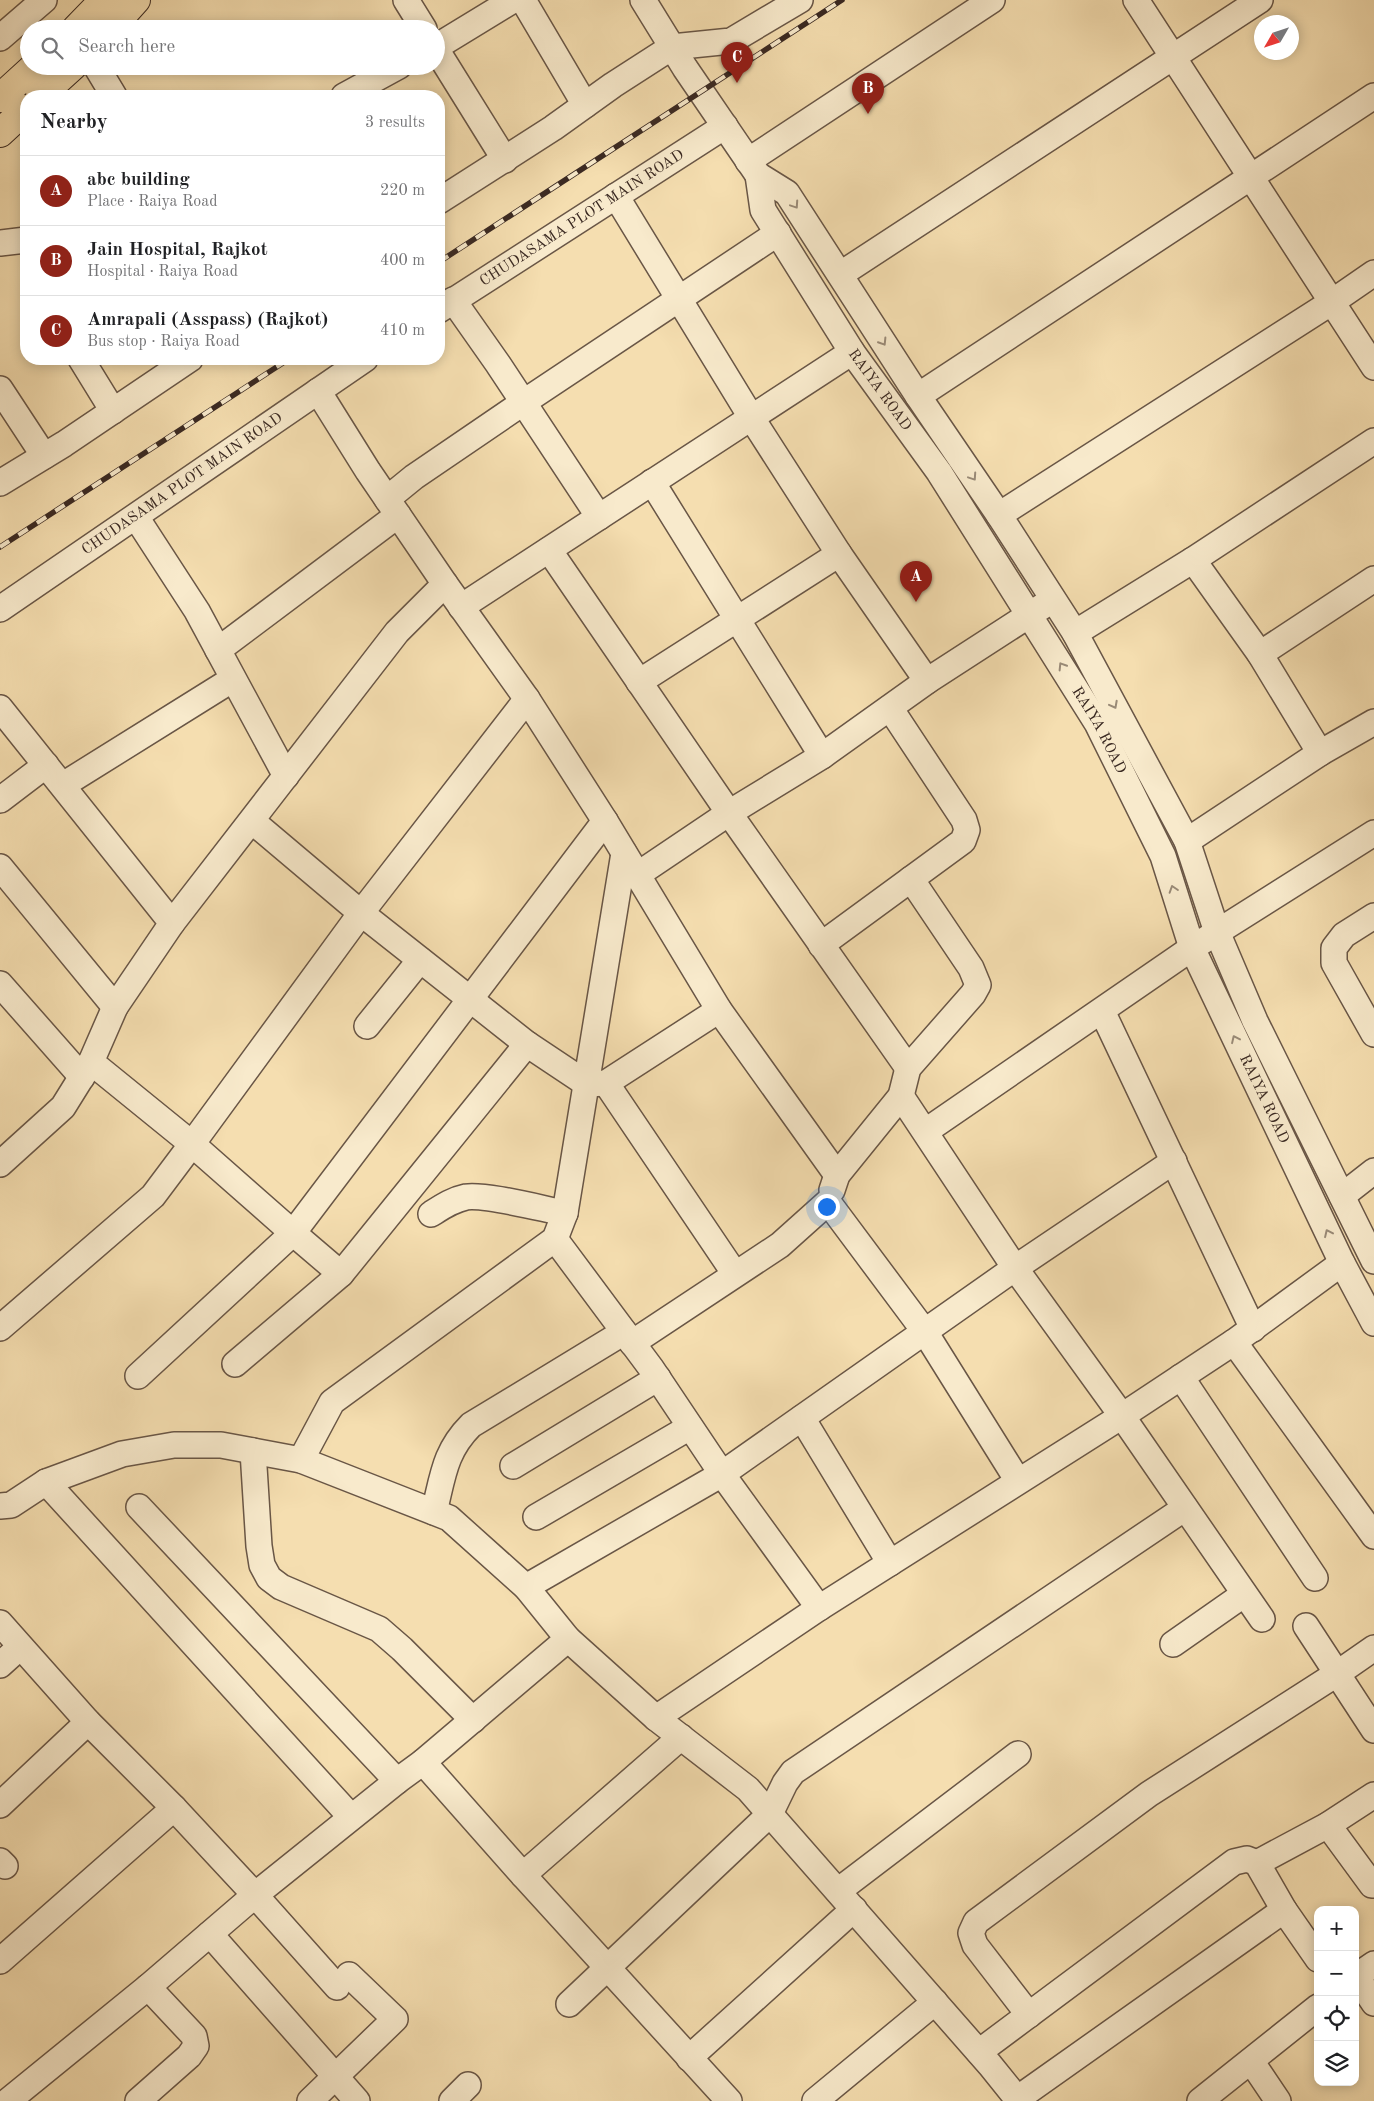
<!DOCTYPE html>
<html lang="en">
<head>
<meta charset="utf-8">
<style>
  body { margin:0; font-family:"Old Standard TT",serif; background:#f2f2f2; color:#202124 }
  .controls { position:absolute; right:15px; bottom:15px; display:grid; overflow:hidden; border-radius:10px; box-shadow:0 2px 12px #0003 }
  .controls button { width:45px; height:45px; display:grid; place-items:center; padding:0; border:0; border-bottom:1px solid #e0e0e0; background:#fff; color:#202124; font:25px sans-serif }
  .compass { position:absolute; left:1254px; top:15px; width:45px; height:45px; border-radius:50%; background:#fff; box-shadow:0 2px 12px #0003; rotate:231deg }
  .you { position:absolute; left:826px; top:1206px; width:18px; height:18px; margin:-12px; border:4px solid #fff; border-radius:50%; background:#1a73e8; box-shadow:0 0 0 8px #1a73e833 }
  .badge { display:grid; place-items:center; width:32px; height:32px; border-radius:50%; background:#8f2418; color:#fff; font-size:16px; font-weight:700 }
  .pin { position:absolute; translate:-50% -41px; filter:drop-shadow(0 1px 2px #0008) }
  .pin::after { content:''; position:absolute; top:26px; width:18px; height:15px; background:inherit; clip-path:polygon(0 0,100% 0,50% 100%) }
  .list { margin:0; padding:0; list-style:none }
  h2 { display:flex; justify-content:space-between; align-items:center; height:65px; margin:0; padding:0 20px; font-size:21px }
  h2 small { font-size:16px; font-weight:400; color:#757577 }
  .list li { display:grid; grid-template-columns:32px 1fr auto; gap:15px; align-items:center; box-sizing:border-box; height:70px; padding:0 20px; border-top:1px solid #e0e0e0 }
  .list b { display:block; font-size:19px; white-space:nowrap }
  .list p { margin:0; font-size:16px; white-space:nowrap; color:#757577 }
  .list em { font-size:16px; font-style:normal; color:#757577 }
  .icon { flex:none; width:28px; height:28px; fill:none; stroke:currentColor; stroke-width:2; stroke-linecap:round; stroke-linejoin:round }
  .map { position:relative; flex:none; width:1374px; height:2101px; overflow:hidden }
  .search { position:absolute; background:#fff; box-shadow:0 2px 12px #0003; left:20px; top:20px; width:425px; height:55px; display:flex; align-items:center; gap:12px; box-sizing:border-box; padding:0 18px; border-radius:28px; color:#757577; font-size:19px }
  .panel { position:absolute; background:#fff; box-shadow:0 2px 12px #0003; left:20px; top:90px; width:425px; height:275px; border-radius:20px }
  .map>svg:first-child { display:block }
  .lines { fill:none; stroke-linecap:round; stroke-linejoin:round }
  .minor-casing { stroke:#695646; stroke-width:28 }
  .major-casing { stroke:#3a2922; stroke-width:30 }
  .minor { stroke:#f8eacc; stroke-width:25 }
  .major { stroke:#f5deb0; stroke-width:28 }
  .rail-casing { stroke:#3a2922; stroke-width:5.5 }
  .rail { stroke:#f8eacc; stroke-width:4; stroke-dasharray:11; stroke-linecap:butt }
  .oneway { stroke:#998a77 }
  .labels { text-anchor:middle; dominant-baseline:central; stroke-width:5; stroke-linejoin:round; paint-order:stroke }
  .street-label { font-size:15px; fill:#3a2922; stroke:#f8eacc }
</style>
</head>
<body>
<div class="map">
<svg width="1374" height="2101" viewBox="0 0 1374 2101">
  <rect width="100%" height="100%" fill="#f5deb0"/>
  <filter id="stains"><feTurbulence type="fractalNoise" baseFrequency=".004" numOctaves="4"/><feColorMatrix values="0 0 0 0 .2 0 0 0 0 .09 0 0 0 0 .02 0 0 0 .5 -.17"/></filter>
  <radialGradient id="worn" r=".72"><stop offset=".6" stop-color="#630" stop-opacity="0"/><stop offset="1" stop-color="#630" stop-opacity=".3"/></radialGradient>
  <g class="lines">
    <!-- minor casing -->
    <g class="minor-casing">
      <g id="minor">
        <path d="M406,0L424,29"/>
        <path d="M523,0L585,105"/>
        <path d="M643,0L685,68L758,175L787,193L918,396L999,515L1075,633L1187,841L1217,932L1255,1021L1374,1261"/>
        <path d="M1136,0L1374,367"/>
        <path d="M0,38L44,0"/>
        <path d="M436,47L513,0"/>
        <path d="M436,49L505,160"/>
        <path d="M96,66L114,96"/>
        <path d="M344,96L399,66"/>
        <path d="M748,161L992,0"/>
        <path id="s1" d="M758,175L763,210L852,352L939,472L1097,723L1163,856L1192,948L1342,1263L1374,1323"/>
        <path d="M616,196L751,417L839,554L927,681"/>
        <path d="M439,201L553,128L613,85L672,47L731,41L800,0"/>
        <path d="M0,243L26,240"/>
        <path d="M841,274L1260,0"/>
        <path d="M453,300L498,364L599,517"/>
        <path id="s2" d="M439,310L725,126"/>
        <path d="M81,359L113,411"/>
        <path d="M0,389L44,456"/>
        <path d="M318,391L368,471L445,584"/>
        <path d="M918,396L1374,96"/>
        <path d="M652,482L822,756"/>
        <path d="M0,483L64,444L190,359"/>
        <path d="M387,499L414,477L524,402L778,233"/>
        <path d="M999,515L1332,302L1374,273"/>
        <path d="M136,517L197,611L286,776"/>
        <path d="M549,550L729,813L908,1068"/>
        <path d="M1193,560L1260,654L1320,753"/>
        <path d="M461,607L852,352"/>
        <path id="s3" d="M0,609L365,359"/>
        <path d="M1075,633L1193,560L1374,441"/>
        <path d="M218,650L398,515"/>
        <path d="M1260,654L1374,579"/>
        <path d="M639,682L839,554"/>
        <path d="M0,708L172,923L115,1007L0,867"/>
        <path d="M63,785L233,679"/>
        <path d="M0,800L46,765"/>
        <path d="M252,821L361,913L527,1044L587,1084L606,1083L719,1010"/>
        <path d="M1187,841L1320,753L1374,722"/>
        <path d="M637,875L729,813L822,756L927,681L1043,606"/>
        <path d="M1374,916L1344,935L1334,948V963L1374,1034"/>
        <path d="M172,923L397,632L445,584L527,699L605,821L719,1010L837,1175"/>
        <path d="M821,945L963,841L967,830L964,820L890,708"/>
        <path d="M0,984L82,1077"/>
        <path d="M115,1007L91,1062L192,1144L361,913L527,699"/>
        <path d="M1102,1011L1253,1329"/>
        <path d="M367,1026L420,960"/>
        <path d="M606,1083L735,1274"/>
        <path d="M901,1096L1015,1268L1122,1416L1262,1619"/>
        <path d="M926,1131L1192,948L1374,833"/>
        <path d="M0,1164L63,1107L91,1062"/>
        <path d="M832,1190L837,1175L901,1096L908,1068L973,994L978,985L971,968L911,879"/>
        <path d="M1342,1196L1374,1171"/>
        <path d="M431,1214C442,1207 452,1200 466,1197C486,1194 543,1209 565,1213"/>
        <path d="M0,1328L153,1196L192,1144L293,1233L605,821"/>
        <path d="M1234,1342L1374,1536"/>
        <path d="M632,1343L780,1245L828,1202L925,1332L1018,1481"/>
        <path d="M235,1364L341,1274L527,1044"/>
        <path d="M138,1376L293,1233L341,1274"/>
        <path d="M1181,1377L1315,1578"/>
        <path d="M802,1418L890,1563"/>
        <path d="M253,1451L259,1546L262,1565L269,1578L281,1587L379,1629L402,1649L473,1720"/>
        <path d="M301,1460L332,1402L555,1239L565,1213L624,853"/>
        <path d="M513,1466L658,1378"/>
        <path d="M46,1482L351,1817"/>
        <path d="M0,1506L11,1505L46,1482L122,1454L174,1445H221L301,1460L449,1518L526,1587L568,1639L656,1718L748,1789L990,2065L1019,2101"/>
        <path d="M139,1507L397,1781"/>
        <path d="M434,1512C443,1477 444,1452 471,1425L624,1332"/>
        <path d="M536,1517L690,1427"/>
        <path d="M526,1587L722,1474L651,1368L555,1239"/>
        <path d="M819,1608L722,1474L1015,1268L1174,1161"/>
        <path d="M0,1623L88,1722L174,1808L255,1895L337,1987"/>
        <path d="M1306,1626L1374,1730"/>
        <path d="M1173,1644L1243,1595"/>
        <path d="M0,1665L20,1647"/>
        <path d="M656,1718L819,1608L1122,1416L1234,1342L1342,1263"/>
        <path d="M423,1762L523,1875L729,2101"/>
        <path d="M0,1805L88,1722"/>
        <path d="M1328,1825L1372,1885"/>
        <path d="M0,1861L5,1866"/>
        <path d="M1257,1863L1328,1825L1374,1795"/>
        <path d="M523,1875L681,1737"/>
        <path d="M838,1891L1018,1754"/>
        <path d="M210,1934L357,2101"/>
        <path d="M0,1961L174,1808"/>
        <path d="M1356,1976L1374,2003"/>
        <path d="M1355,1977L1374,1964"/>
        <path d="M569,2004L770,1814L785,1783L793,1772L1185,1508"/>
        <path d="M1029,2015L975,1945L971,1933L976,1922L1149,1794L1338,1673L1374,1648"/>
        <path d="M979,2052L1234,1862L1247,1859L1257,1863L1284,1910"/>
        <path d="M689,2058L854,1909"/>
        <path d="M1251,2061L1278,2101"/>
        <path d="M1017,2099L1284,1910L1318,1959"/>
        <path d="M8,2101L148,1987L255,1895L397,1781L423,1762L568,1639"/>
        <path d="M138,2101L189,2056L196,2046L194,2036L148,1987"/>
        <path d="M310,2101L395,2019L349,1975"/>
        <path d="M452,2101L468,2085"/>
        <path d="M815,2101L935,2002"/>
        <path d="M1200,2101L1318,2007"/>
      </g>
    </g>
    <!-- major casing -->
    <g class="major-casing">
      <path id="major" d="M76,29L104,0
        M110,29L136,0
        M40,96L73,66
        M0,98L35,66
        M0,133L26,109"/>
    </g>
    <!-- minor -->
    <use href="#minor" class="minor"/>
    <!-- major -->
    <use href="#major" class="major"/>
    <!-- rail casing -->
    <g class="rail-casing">
      <path id="rail" d="M439,262L842,0
        M0,547L289,359"/>
    </g>
    <!-- rail -->
    <use href="#rail" class="rail"/>
  </g>
  <!-- one-way arrows -->
  <defs><path id="oneway-chevron" d="M-2-3.5L2.5 0L-2 3.5" fill="none" stroke-width="1.6" stroke-linecap="round" stroke-linejoin="round" transform="scale(1.25)"/></defs>
  <g class="oneway">
    <use href="#oneway-chevron" transform="translate(795 205) rotate(56)"/>
    <use href="#oneway-chevron" transform="translate(883 342) rotate(58)"/>
    <use href="#oneway-chevron" transform="translate(973 477) rotate(56)"/>
    <use href="#oneway-chevron" transform="translate(1062 666) rotate(-122)"/>
    <use href="#oneway-chevron" transform="translate(1114 705) rotate(62)"/>
    <use href="#oneway-chevron" transform="translate(1173 889) rotate(-108)"/>
    <use href="#oneway-chevron" transform="translate(1235 1039) rotate(-115)"/>
    <use href="#oneway-chevron" transform="translate(1328 1233) rotate(-115)"/>
  </g>
  <g class="labels">
    <!-- street labels -->
    <g class="street-label">
      <text stroke="none"><textPath href="#s2" startOffset="170">CHUDASAMA PLOT MAIN ROAD</textPath></text>
      <text stroke="none"><textPath href="#s1" startOffset="250">RAIYA ROAD</textPath></text>
      <text stroke="none"><textPath href="#s3" startOffset="221">CHUDASAMA PLOT MAIN ROAD</textPath></text>
      <text stroke="none"><textPath href="#s1" startOffset="655">RAIYA ROAD</textPath></text>
      <text stroke="none"><textPath href="#s1" startOffset="1060">RAIYA ROAD</textPath></text>
    </g>
  </g>
  <rect width="100%" height="100%" filter="url(#stains)"/>
  <rect width="100%" height="100%" fill="url(#worn)"/>
</svg>
<div class="controls">
<button>+</button>
<button>−</button>
<button><svg class="icon" aria-label="locate" viewBox="0 0 24 24"><circle cx="12" cy="12" r="6"/><path d="M12 2v4M12 18v4M2 12h4M18 12h4"/></svg></button>
<button><svg class="icon" aria-label="layers" viewBox="0 0 24 24"><path d="M12 4l9 5-9 5-9-5zM3 14l9 5 9-5"/></svg></button>
</div>
<svg class="compass" viewBox="-18 -18 36 36"><path d="M0-13l5 13h-10z" fill="#e53935"/><path d="M0 13l5-13h-10z" fill="#757577"/></svg>
<div class="you"></div>
<div class="pin badge" style="left:916px;top:602px">A</div>
<div class="pin badge" style="left:868px;top:114px">B</div>
<div class="pin badge" style="left:737px;top:83px">C</div>
<div class="search"><svg class="icon" aria-label="search" viewBox="0 0 24 24"><circle cx="10" cy="10" r="6"/><path d="M15 15l6 6"/></svg>Search here</div>
<section class="panel">
<h2>Nearby<small>3 results</small></h2>
<ul class="list">
<li><span class="badge">A</span><div><b>abc building</b><p>Place · Raiya Road</p></div><em>220 m</em></li>
<li><span class="badge">B</span><div><b>Jain Hospital, Rajkot</b><p>Hospital · Raiya Road</p></div><em>400 m</em></li>
<li><span class="badge">C</span><div><b>Amrapali (Asspass) (Rajkot)</b><p>Bus stop · Raiya Road</p></div><em>410 m</em></li>
</ul>
</section>
</div>
</body>
</html>
